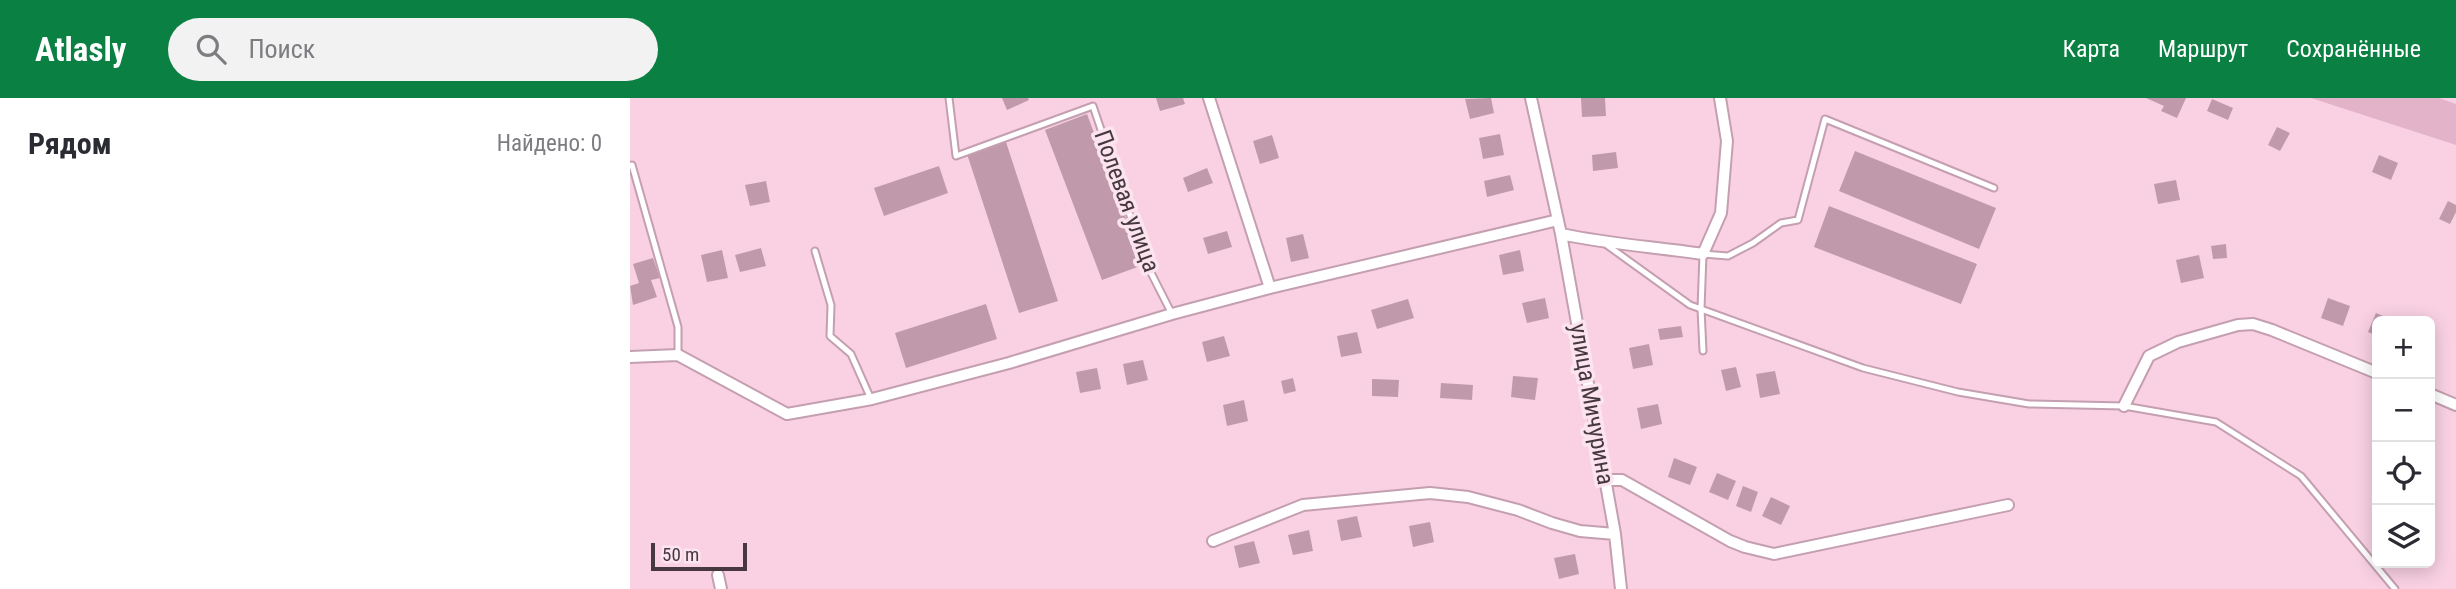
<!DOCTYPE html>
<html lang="ru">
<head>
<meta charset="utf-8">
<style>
  body { margin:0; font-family:"Roboto Condensed",sans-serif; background:#f2f2f3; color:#2b2b33 }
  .controls { position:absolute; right:21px; bottom:21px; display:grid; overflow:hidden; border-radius:10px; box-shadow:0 4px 18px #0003 }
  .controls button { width:63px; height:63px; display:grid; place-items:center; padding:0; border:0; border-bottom:2px solid #e1e1e2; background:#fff; color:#2b2b33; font:35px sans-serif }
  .scale { position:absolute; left:21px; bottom:18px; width:96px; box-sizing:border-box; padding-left:7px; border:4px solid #47383f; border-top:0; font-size:19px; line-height:24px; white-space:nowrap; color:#47383f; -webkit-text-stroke:5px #fce4ee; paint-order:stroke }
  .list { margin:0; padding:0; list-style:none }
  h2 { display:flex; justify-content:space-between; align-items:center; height:91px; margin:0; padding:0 28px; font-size:30px }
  h2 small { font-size:23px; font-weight:400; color:#7c7c81 }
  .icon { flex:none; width:38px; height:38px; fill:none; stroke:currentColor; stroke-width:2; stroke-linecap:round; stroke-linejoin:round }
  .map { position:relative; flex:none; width:1826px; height:491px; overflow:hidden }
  header { display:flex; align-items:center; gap:42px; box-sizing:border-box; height:98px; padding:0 35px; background:#0b8043; color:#fff }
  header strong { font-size:33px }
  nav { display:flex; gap:38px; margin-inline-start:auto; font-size:24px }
  .search { width:490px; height:63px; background:#f2f2f3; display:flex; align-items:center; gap:18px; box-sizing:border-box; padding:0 24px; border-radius:38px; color:#7c7c81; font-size:26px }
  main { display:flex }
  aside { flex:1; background:#fff }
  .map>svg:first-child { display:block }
  .green { fill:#e3b3c9 }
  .building { fill:#c09aab }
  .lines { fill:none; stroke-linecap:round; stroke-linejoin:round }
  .service-casing { stroke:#c49fb0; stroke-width:9 }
  .minor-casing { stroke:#c49fb0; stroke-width:14 }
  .service { stroke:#fff; stroke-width:5 }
  .minor { stroke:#fff; stroke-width:10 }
  .labels { text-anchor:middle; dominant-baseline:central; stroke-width:7; stroke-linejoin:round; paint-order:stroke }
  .street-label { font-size:24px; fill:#47383f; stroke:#fce4ee }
</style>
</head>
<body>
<header>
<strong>Atlasly</strong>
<div class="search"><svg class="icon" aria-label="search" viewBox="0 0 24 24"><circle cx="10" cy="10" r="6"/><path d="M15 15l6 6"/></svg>Поиск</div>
<nav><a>Карта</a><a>Маршрут</a><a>Сохранённые</a></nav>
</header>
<main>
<aside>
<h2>Рядом<small>Найдено: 0</small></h2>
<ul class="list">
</ul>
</aside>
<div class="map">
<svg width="1826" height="491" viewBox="0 0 1826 491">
  <rect width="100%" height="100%" fill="#f9d1e3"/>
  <!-- green -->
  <path class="green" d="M1681,0H1809L1826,6V47Z"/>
  <!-- building -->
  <path class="building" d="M372,0H398L399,2L377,12Z
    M526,0H553L555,6L530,13Z
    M861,0L864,15L840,21L835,1Z
    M951,0H975L976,18L952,19Z
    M1516,0H1556L1547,20L1531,13L1534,8Z
    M1582,1L1603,10L1598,22L1577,13Z
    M457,16L513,167L472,182L415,32Z
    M1647,29L1660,35L1650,53L1638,47Z
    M870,36L874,57L853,61L849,40Z
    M642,37L649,60L630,66L623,43Z
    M376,44L428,203L389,215L337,56Z
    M1225,53L1366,110L1349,151L1209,93Z
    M986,54L988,70L963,73L962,57Z
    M1749,57L1768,65L1761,82L1742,74Z
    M309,68L318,95L254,118L244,90Z
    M577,70L583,85L558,94L553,80Z
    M880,77L884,92L857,99L854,83Z
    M1546,82L1550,102L1528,106L1524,86Z
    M136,83L140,104L120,108L115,87Z
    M1818,103L1826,107V114L1820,126L1809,121Z
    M1199,108L1347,166L1331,206L1184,149Z
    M597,133L602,149L578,156L573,140Z
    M673,136L679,160L661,164L656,140Z
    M1596,146L1597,160L1583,161L1581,148Z
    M131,150L136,168L110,174L105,157Z
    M92,152L98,180L77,184L71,157Z
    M890,152L894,173L873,177L869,157Z
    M1569,157L1574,180L1551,185L1546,162Z
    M23,160L30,180L21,182L27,199L3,207L0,188L9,185L3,166Z
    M915,200L919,220L897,225L892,205Z
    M1698,200L1720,208L1713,228L1691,220Z
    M778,201L784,220L747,231L741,212Z
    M356,206L367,241L276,270L265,235Z
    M1746,215L1765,223H1747V238L1738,234Z
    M1051,228L1053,239L1030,242L1028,231Z
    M727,234L732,255L711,259L707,238Z
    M594,238L600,258L577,264L572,244Z
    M1019,246L1023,267L1003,271L999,250Z
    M513,262L518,282L497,287L493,266Z
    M1106,269L1111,289L1096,293L1091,272Z
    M467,270L471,291L450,295L446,274Z
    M1145,273L1150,296L1130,300L1126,276Z
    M883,278L908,280L905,302L881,299Z
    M663,280L666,293L654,296L651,283Z
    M742,281L769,282L768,299L742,298Z
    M811,285L843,287L842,302L810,300Z
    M614,302L618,323L597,328L593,307Z
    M1028,306L1032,326L1011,331L1007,310Z
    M1044,360L1067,369L1060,387L1038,379Z
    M1087,375L1106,383L1098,402L1079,394Z
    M1113,388L1128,394L1121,414L1106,408Z
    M1141,399L1160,408L1151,427L1132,418Z
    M727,418L732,439L711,443L707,422Z
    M800,424L804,444L783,449L779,428Z
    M679,432L683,453L663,457L658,437Z
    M624,443L630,465L609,470L604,448Z
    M945,456L949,476L929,481L924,460Z"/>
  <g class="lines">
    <!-- service casing -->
    <g class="service-casing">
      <path id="service" d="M319,0L326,58L463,8L516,165L542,216
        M2,67L48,229V257
        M974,145L1060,207L1233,270L1328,294L1399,306L1494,308L1586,324L1671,378L1765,491
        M185,153L201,207L200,238L221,256L241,301
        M1073,253L1071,211L1073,156L1098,158L1123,145L1151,125L1168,122L1195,21L1364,90"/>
    </g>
    <!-- minor casing -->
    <g class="minor-casing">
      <path id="minor" d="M579,0L640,190
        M901,0L931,136L985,436L991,491
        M931,136C978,146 1025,149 1073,156L1091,115L1097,43L1090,0
        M0,259L48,257L157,316L242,301L379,265L542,216L640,190L928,122
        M1800,296L1826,307
        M1494,308L1519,258L1548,244L1608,227L1623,226L1642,232L1747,275
        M976,382H992L1100,443L1115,449L1144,456L1378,407
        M583,443L673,407L800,395L838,399L888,412L922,425L950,433L985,436
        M88,477L91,491"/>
    </g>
    <!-- service -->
    <use href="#service" class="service"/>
    <!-- minor -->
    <use href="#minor" class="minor"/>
  </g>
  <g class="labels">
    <!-- street labels -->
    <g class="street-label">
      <text transform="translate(497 103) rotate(70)">Полевая улица</text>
      <text transform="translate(962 306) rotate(80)">улица Мичурина</text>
    </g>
  </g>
</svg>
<div class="controls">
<button>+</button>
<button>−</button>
<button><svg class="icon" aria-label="locate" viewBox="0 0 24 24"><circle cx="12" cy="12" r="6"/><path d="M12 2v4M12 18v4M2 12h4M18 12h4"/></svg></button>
<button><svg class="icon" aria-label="layers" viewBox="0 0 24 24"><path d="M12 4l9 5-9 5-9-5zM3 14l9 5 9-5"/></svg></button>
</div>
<div class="scale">50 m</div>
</div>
</main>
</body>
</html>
